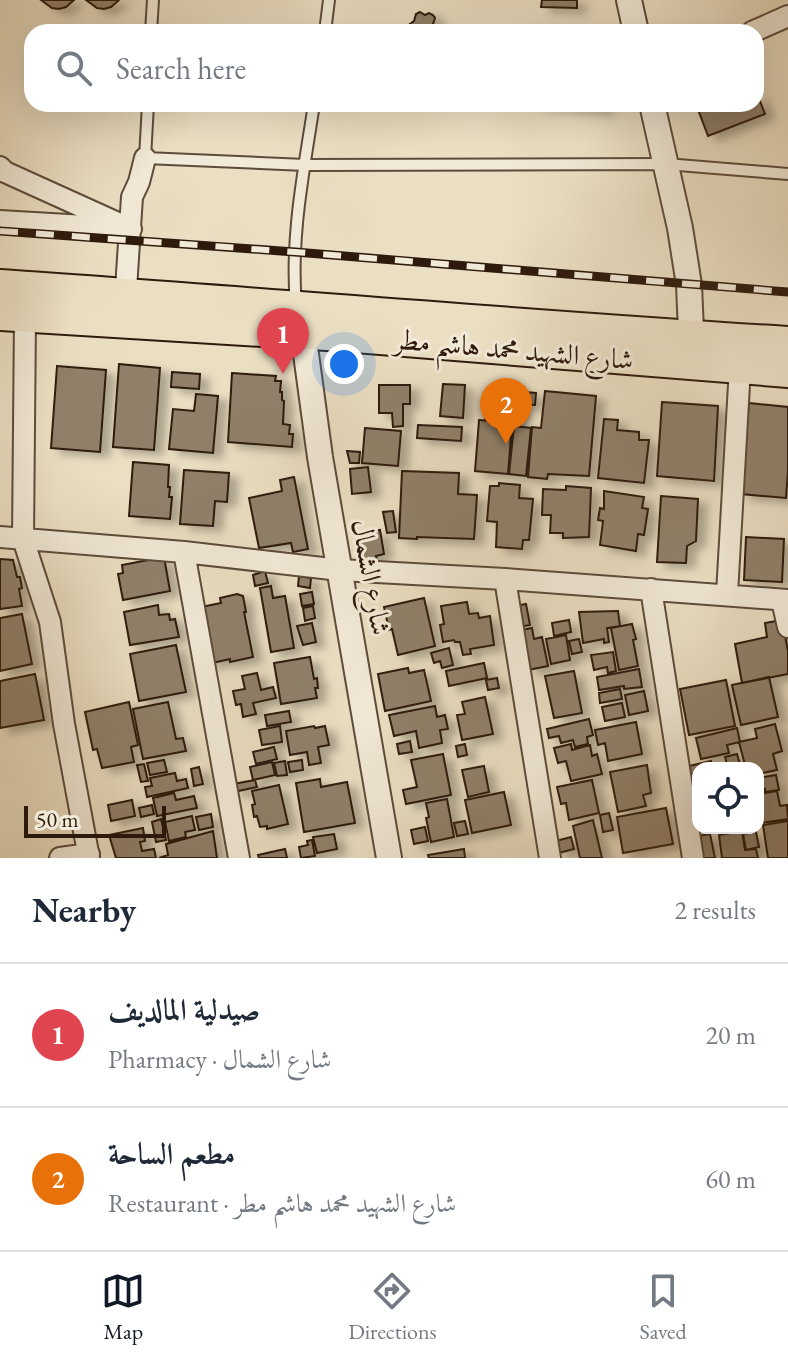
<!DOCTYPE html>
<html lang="en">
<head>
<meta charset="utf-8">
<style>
  body { margin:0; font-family:"EB Garamond",Amiri,serif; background:#f2f2f3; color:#1f2937 }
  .controls { position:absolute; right:24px; bottom:24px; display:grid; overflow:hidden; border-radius:16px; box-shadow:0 8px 32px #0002 }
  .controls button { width:72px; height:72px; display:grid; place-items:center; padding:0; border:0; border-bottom:2px solid #e0e1e3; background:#fff; color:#1f2937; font:40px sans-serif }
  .scale { position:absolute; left:24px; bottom:20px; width:142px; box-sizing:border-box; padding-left:8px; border:4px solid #2e1a0c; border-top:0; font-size:22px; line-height:28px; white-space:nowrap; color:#2e1a0c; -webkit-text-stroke:6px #f2ead8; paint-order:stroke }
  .you { position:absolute; left:344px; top:364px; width:28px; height:28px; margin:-20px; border:6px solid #fff; border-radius:50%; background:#1a73e8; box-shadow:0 0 0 12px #1a73e833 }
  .badge { display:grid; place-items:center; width:52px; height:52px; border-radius:50%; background:#111827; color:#fff; font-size:26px; font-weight:700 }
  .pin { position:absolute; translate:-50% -66px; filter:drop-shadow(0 2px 4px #0008) }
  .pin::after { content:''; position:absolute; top:42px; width:28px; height:24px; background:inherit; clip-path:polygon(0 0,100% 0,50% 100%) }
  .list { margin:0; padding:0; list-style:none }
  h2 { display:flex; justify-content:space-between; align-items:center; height:104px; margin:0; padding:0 32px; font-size:34px }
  h2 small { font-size:26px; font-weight:400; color:#747a83 }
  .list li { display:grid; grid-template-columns:52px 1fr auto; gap:24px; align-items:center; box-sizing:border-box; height:144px; padding:0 32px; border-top:2px solid #e0e1e3 }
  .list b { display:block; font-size:30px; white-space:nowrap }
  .list p { margin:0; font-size:26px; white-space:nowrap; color:#747a83 }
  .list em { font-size:26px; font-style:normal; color:#747a83 }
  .icon { flex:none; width:44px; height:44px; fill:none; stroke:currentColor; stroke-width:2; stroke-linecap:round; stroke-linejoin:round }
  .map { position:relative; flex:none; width:788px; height:858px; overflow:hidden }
  .search { position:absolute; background:#fff; box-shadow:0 8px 32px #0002; left:24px; right:24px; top:24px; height:88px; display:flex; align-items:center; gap:20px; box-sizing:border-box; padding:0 28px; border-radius:24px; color:#747a83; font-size:30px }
  .sheet { height:392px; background:#fff }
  nav { display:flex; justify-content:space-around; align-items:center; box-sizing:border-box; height:112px; border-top:2px solid #e0e1e3; background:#fff; font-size:22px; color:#747a83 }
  nav a { display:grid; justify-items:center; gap:4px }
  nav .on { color:#111827 }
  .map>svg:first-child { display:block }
  .building { fill:#90806b; stroke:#2e1a0c; stroke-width:2; filter:url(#shadow) }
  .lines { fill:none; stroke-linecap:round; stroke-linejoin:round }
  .service-casing { stroke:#5d4b3a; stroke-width:14 }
  .minor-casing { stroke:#5d4b3a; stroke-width:24 }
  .tertiary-casing { stroke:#5d4b3a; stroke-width:28 }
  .primary-casing { stroke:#2e1a0c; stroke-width:36 }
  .service { stroke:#f2ead8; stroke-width:10 }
  .minor { stroke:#f2ead8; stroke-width:20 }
  .tertiary { stroke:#f2ead8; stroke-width:24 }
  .primary { stroke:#ebdfc3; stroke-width:32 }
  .rail-casing { stroke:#2e1a0c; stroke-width:9 }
  .rail { stroke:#f2ead8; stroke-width:6; stroke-dasharray:18; stroke-linecap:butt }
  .labels { text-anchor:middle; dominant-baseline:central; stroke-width:6; stroke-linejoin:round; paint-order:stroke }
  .street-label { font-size:28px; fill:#2e1a0c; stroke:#f2ead8 }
</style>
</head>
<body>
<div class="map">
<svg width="788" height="858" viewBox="0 0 788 858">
  <defs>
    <filter id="shadow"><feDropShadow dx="9" dy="5" stdDeviation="4" flood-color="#0004"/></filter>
  </defs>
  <rect width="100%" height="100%" fill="#ebdfc3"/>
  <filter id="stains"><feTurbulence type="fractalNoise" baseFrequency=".0025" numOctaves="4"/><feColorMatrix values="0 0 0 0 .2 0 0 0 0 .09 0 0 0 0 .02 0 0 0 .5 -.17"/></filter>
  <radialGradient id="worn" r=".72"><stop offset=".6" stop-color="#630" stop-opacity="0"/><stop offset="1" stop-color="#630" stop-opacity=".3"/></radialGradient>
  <!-- building -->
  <path class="building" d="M41,0H74L66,7L59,9L52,8Z
    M86,0H119L111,7L104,9L97,8Z
    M542,0H577V8L541,7Z
    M420,12L425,15L429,13L433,15L435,18L433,24L440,32H399L414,21L416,14Z
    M756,91L765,114L708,136L696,104H756Z
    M535,104H604L605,110L536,105Z
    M119,364L160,368L154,450L113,447Z
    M57,366L106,370L100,452L51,448Z
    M172,372L200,374L199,389L171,387Z
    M232,373L276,376L275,381H281L280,392H282V400L284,401L283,424L290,425L289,434H293L292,447L228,442Z
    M443,384L465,385L463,418L440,416Z
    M379,385H410V404H403V426L393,427L392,413H379Z
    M488,388L514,390L513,399H519L517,422L485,420Z
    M545,391L596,396L589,476L548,474L547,479L528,477L532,427L541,428Z
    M524,392L536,393L535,405L523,404Z
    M196,394L218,396L213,453L169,449L173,409L194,411Z
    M662,402L718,406L714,481L657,476Z
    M749,403L788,407V471L786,498L741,494Z
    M604,419L618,420L617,430L639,432V440H649L644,483L598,478Z
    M479,420L512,423L508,474L475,471Z
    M418,425L462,427L461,441L417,438Z
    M514,426L531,428L526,476L509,474Z
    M365,428L401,431L398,466L362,463Z
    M347,451L360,452L359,463H350Z
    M133,462L169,465L168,487H170L169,497H172L170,519L129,516Z
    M368,467L371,492L352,494L350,469Z
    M184,470L229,473L227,502L215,501L213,526L180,524Z
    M402,471L459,473L458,494L477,495L474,539L417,537V539L399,538Z
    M294,477L308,549L293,552L291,543L259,548L249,498L282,491L280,480Z
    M499,483L520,485L519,498L533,499L529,540H523L522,549L496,547L497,522L487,521L490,486H499Z
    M566,486L591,488L589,537L563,538V533H550L551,515H542L543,489L566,490Z
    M604,491L644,497L642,508L648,509L644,535L638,534L636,551L600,545L603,521L598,520L600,508L604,509Z
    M661,496L698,499L696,541L687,546L686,563L657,562Z
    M393,511L396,532L387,533L383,512Z
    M380,530L384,554L376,556L377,561L366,563L365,558L362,559L357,534Z
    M746,537L784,539L782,582L744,580Z
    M164,557L170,591L123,600L118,574L123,573L122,565Z
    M0,559L13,560L17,577H20L22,588L19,589L22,606L0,609Z
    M265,571L268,583L255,586L253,575Z
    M299,576L311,578L310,588L298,586Z
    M271,586L273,598L285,596L294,648L271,652L260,588Z
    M312,592L314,604L302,606L300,594Z
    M237,594L243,596L246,612H244L253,657L230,662V659L208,664L196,608L221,603L220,598Z
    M424,598L435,646L398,655L392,629L389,630L384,607Z
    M467,602L469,614L478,613L479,618L490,616L494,645L470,649L471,654L463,655L460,642H455L454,640L443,642L440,625L444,624L441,606Z
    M526,604L530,625L519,627L515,606Z
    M158,605L159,615L169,614L170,620L175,619L179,637L130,645L124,612Z
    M313,606L315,618L305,621L303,608Z
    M618,611L620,626L607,628L609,642L604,643V639L583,643L579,612Z
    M22,614L32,664L0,671V618Z
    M569,620L571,632L554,636L552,623Z
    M782,620L788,651V674L742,683L735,644L767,637L765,623Z
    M312,623L316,642L303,645L297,626Z
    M632,624L636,639L633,640L638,666L619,670L611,628Z
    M532,628L534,639L542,637L548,666L528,670L521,630Z
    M566,635L570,660L551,664L546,639Z
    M579,639L582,652L572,654L569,641Z
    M176,645L186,692L139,701L130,654Z
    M449,648L453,665L442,668L440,661L434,663L431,653Z
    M613,652L616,671L608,673L607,667L594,670L591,655Z
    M310,657L314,679L317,678L318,688H315L317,698L281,704L274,663Z
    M484,663L487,678L449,686L446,671Z
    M408,668L409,673L424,670L431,701L385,711L378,674Z
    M639,669L642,687L624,689V686L599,690L597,677Z
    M574,671L582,713L554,718L545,676Z
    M257,673L261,690L273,687L276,698L253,703L256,714L243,717L241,704L236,705L233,691L245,689L242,676Z
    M35,674L44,720L0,728V681Z
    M769,677L778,717L741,725L732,685Z
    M497,678L499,688L488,690L486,680Z
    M726,680L735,726L689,735L680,689Z
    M620,689L622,699L600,703L599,693Z
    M644,691L648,711L629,715L625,695Z
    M485,697L493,734L462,740L457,715L465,714L462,702Z
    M129,702L138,745L131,747L134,762L102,768L97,749L93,750L85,712Z
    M168,702L176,739L183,738L186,751L143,759L133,709Z
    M622,703L625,717L605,721L602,707Z
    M435,706L437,717L445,715L448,729L440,730L442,743L419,748L416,731L394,736L389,715Z
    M289,711L291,722L267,726L265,715Z
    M589,719L593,735L587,737L588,744L575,747L573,740L561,743L559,736L549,738L547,729Z
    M636,722L642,754L608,761L605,743L598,745L595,730Z
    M775,724L782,751L773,754L777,770L758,774V768H748L747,764L745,765L739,742L757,738L755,729Z
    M280,726L282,742L262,745L259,730Z
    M314,726L315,728L325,726L329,745L318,747L321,763L309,765L307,752L290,755L286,731Z
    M737,728L740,742L727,745L729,753L701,759L696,738Z
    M410,741L412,752L399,754L397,744Z
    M465,744L467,755L458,757L456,746Z
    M571,744L572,750L590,745L592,756L597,754L602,774L571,781L566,761L558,763L554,748Z
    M274,747L277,759L256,764L253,752Z
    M443,754L451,795L406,804L403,790L417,787L411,760Z
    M737,754L741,768H728L725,757Z
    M164,760L167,772L150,775L147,763Z
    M302,760L303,770L290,772L288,762Z
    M285,761L287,775L277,776L274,763Z
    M711,761L713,768H698V773L691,775L689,766Z
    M272,762L275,775L253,780L250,767Z
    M144,764L148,781L141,782L137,765Z
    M647,765L651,793L643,795L646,806L618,812L610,772Z
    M484,766L489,792L468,797L462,770Z
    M199,767L203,784L194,786L191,769Z
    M175,773L177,781L186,779L188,788L147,797L145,787L152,786L150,778Z
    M776,775L779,790L765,792V789L758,790V778Z
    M320,779L321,787L347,782L355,823L304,832L296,783Z
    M255,780L257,787L234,792L233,784Z
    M592,780L599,813L569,820L566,803L561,804L557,787Z
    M279,785L288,824L267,829V826L260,827L257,816L254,817L252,805L255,804L252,791Z
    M777,791L780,806L787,805L788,819L761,823L758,794Z
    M504,792L511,825L472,833L465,800Z
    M174,793L176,800L194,796L197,808L157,816L153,798Z
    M447,799L454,837L431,842L426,818L429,817L426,803Z
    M132,800L135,816L111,821L108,805Z
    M152,805L154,814L141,817L139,808Z
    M666,808L673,844L623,853L617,817Z
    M609,813L613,830L603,832L600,815Z
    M211,814L213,827L199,830L196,817Z
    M192,816L195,830L185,832L186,837L169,841L165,822Z
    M161,819L166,840L156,842L152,822Z
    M593,820L602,858H580L573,826Z
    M465,821L468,834L457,836L454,823Z
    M788,821V858H768L763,825Z
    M425,827L428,841L414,844L411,830Z
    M143,828L145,841L140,842L142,851L154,849L156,858H116L109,835Z
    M213,831L217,858H159L168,855L166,844Z
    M742,831L745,850L756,849L758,858H722L719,835Z
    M756,832L759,847L746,850L743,834Z
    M334,834L337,849L317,853L313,837Z
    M710,834L715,858H703L698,836Z
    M571,837L574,849L559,853L556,841Z
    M312,840L315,856L301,858L299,847L308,845L307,841Z
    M285,849L287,858H259L258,855Z
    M464,849L465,858H429L428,855Z"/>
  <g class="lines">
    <!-- service casing -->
    <g class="service-casing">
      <path id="service" d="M151,32L153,0
        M325,32L329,0
        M148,104L145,158L305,165L666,164L788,174
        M296,305C290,238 304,170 314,104"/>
    </g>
    <!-- minor casing -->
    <g class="minor-casing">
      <path id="minor" d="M752,32L788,16
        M0,167L5,172L131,229
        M0,221L119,228
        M125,304L132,197L139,182L145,158
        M25,316L23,539L50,622L64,724L89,858
        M0,537L184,552L340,570L505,579L788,600
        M184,552L239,858
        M505,579L550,858
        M651,589L693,858
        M727,594L740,367
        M782,600L788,627
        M60,858L89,854"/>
    </g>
    <!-- tertiary casing -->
    <g class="tertiary-casing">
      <path id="tertiary" d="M629,0L636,32
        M652,104L680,228L689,285L692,354
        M299,317L303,332L320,457L389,858"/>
    </g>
    <!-- primary casing -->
    <g class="primary-casing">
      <path id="primary" d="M0,286C263,304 525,327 788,343
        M0,314L343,335L788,371"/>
    </g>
    <!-- service -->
    <use href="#service" class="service"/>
    <!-- minor -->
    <use href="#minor" class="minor"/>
    <!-- tertiary -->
    <use href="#tertiary" class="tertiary"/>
    <!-- primary -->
    <use href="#primary" class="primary"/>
    <!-- rail casing -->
    <g class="rail-casing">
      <path id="rail" d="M0,231L295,252L788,292"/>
    </g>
    <!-- rail -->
    <use href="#rail" class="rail"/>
  </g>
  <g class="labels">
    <!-- street labels -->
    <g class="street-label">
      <text transform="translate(514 349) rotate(5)">شارع الشهيد محمد هاشم مطر</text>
      <text transform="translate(372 577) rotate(80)">شارع الشمال</text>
    </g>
  </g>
  <rect width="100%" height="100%" filter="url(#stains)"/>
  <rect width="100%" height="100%" fill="url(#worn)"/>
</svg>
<div class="controls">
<button><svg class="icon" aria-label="locate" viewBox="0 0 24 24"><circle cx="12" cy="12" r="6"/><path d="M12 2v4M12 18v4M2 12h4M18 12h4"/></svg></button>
</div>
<div class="scale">50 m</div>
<div class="you"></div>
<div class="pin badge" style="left:283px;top:374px;background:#e0444e">1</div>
<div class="pin badge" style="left:506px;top:444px;background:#e8710a">2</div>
<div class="search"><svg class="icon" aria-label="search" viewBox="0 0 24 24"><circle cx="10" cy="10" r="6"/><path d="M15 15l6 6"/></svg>Search here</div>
</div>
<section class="sheet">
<h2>Nearby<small>2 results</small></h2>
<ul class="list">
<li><span class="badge" style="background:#e0444e">1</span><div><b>صيدلية المالديف</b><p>Pharmacy · شارع الشمال</p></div><em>20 m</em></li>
<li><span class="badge" style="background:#e8710a">2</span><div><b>مطعم الساحة</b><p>Restaurant · شارع الشهيد محمد هاشم مطر</p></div><em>60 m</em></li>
</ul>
</section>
<nav>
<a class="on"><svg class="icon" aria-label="map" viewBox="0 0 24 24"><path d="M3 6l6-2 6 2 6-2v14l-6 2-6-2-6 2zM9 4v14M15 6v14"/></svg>Map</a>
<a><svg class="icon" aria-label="directions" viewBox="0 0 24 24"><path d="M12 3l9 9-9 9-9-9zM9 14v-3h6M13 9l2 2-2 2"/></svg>Directions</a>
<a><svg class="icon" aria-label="saved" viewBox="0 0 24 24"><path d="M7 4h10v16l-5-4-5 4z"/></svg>Saved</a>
</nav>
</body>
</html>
